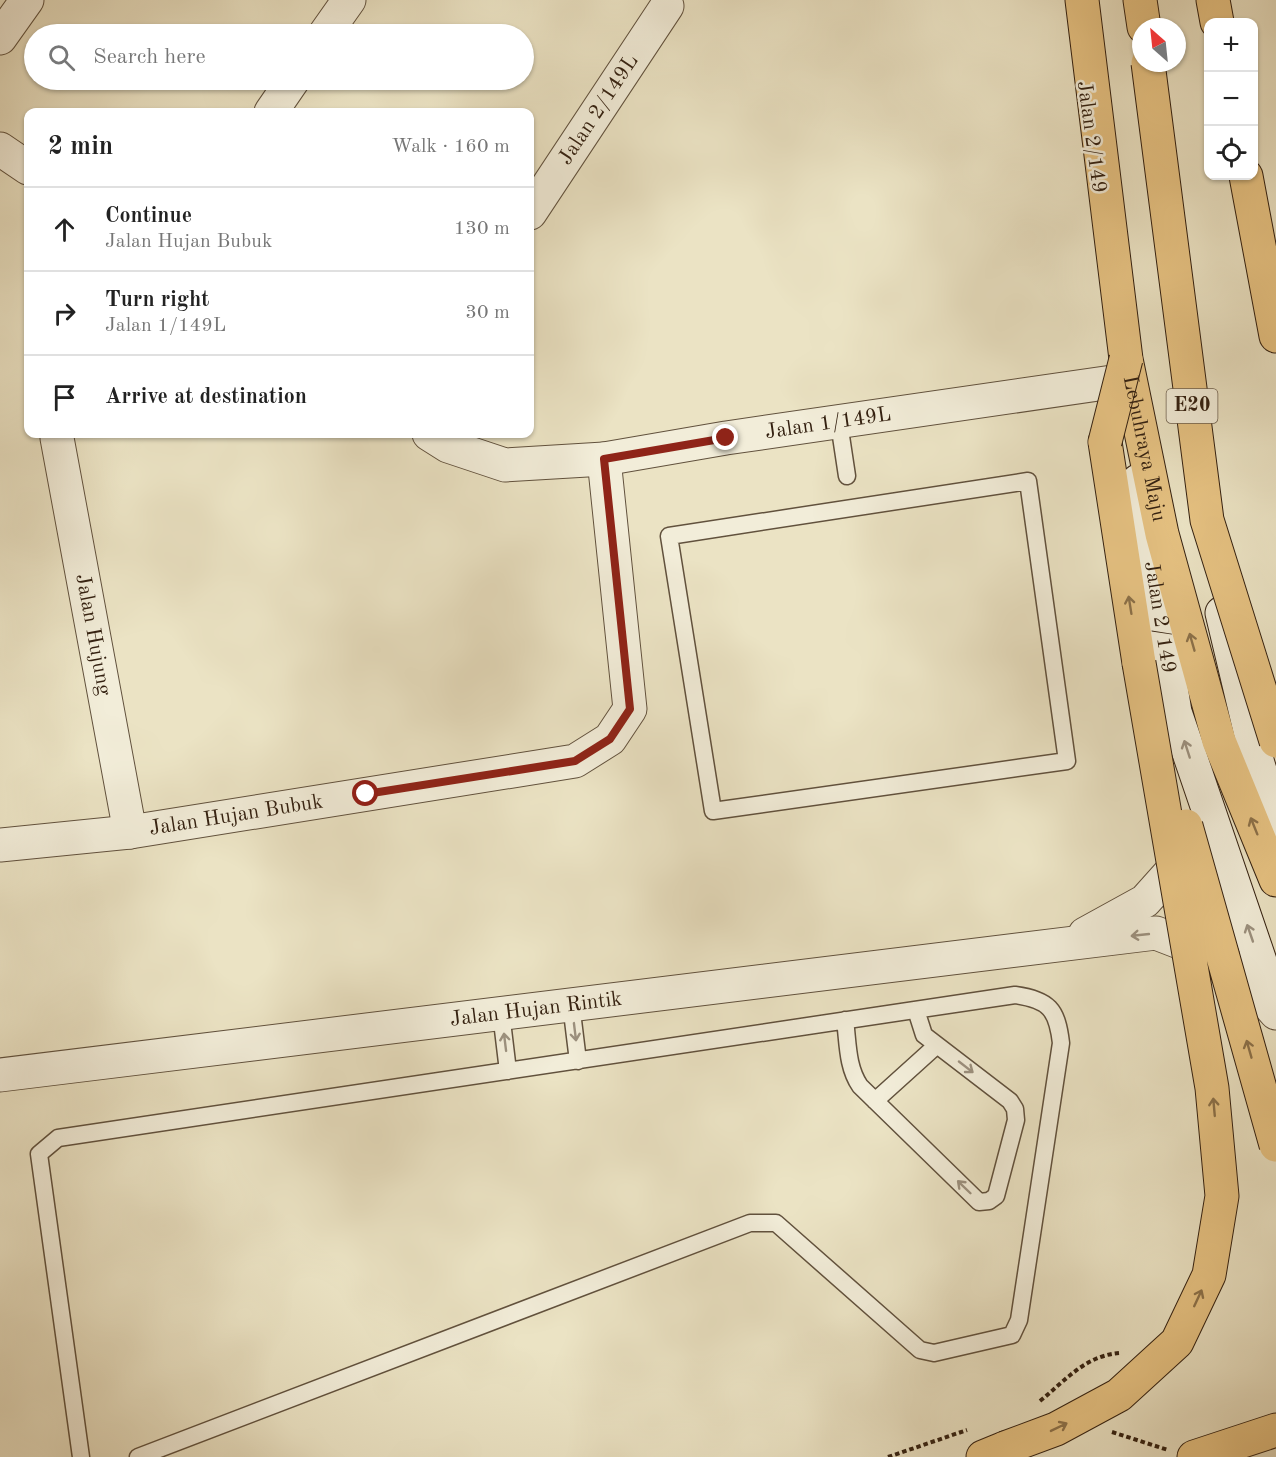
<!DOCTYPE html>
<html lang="en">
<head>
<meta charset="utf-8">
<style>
  body { margin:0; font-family:"Old Standard TT",serif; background:#f6f6f6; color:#222 }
  .controls { position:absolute; right:18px; top:18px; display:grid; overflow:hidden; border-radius:12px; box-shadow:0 2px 4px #0004 }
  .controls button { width:54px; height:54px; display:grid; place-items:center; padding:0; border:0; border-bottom:2px solid #e0e0e0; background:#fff; color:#222; font:30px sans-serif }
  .compass { position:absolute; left:1132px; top:18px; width:54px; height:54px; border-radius:50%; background:#fff; box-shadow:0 2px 4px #0004; rotate:333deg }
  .stop { position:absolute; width:18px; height:18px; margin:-14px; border:4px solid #8f2418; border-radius:50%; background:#fff }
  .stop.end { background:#8f2418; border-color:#fff; box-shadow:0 2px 6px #0008 }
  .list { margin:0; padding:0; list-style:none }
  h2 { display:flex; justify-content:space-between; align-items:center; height:78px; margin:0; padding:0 24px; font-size:26px }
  h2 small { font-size:20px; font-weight:400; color:#767676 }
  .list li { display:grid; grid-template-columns:39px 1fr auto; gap:18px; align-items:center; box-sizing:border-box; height:84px; padding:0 24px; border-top:2px solid #e0e0e0 }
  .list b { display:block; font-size:22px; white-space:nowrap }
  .list p { margin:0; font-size:20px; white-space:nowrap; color:#767676 }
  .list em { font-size:20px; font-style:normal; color:#767676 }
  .icon { flex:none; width:33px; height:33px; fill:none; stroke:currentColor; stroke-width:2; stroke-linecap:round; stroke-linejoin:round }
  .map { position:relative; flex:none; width:1276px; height:1457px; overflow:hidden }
  .search { position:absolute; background:#fff; box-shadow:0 2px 4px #0004; left:24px; top:24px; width:510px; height:66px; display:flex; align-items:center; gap:15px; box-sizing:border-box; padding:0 21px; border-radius:33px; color:#767676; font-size:22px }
  .panel { position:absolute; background:#fff; box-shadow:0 2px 4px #0004; left:24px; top:108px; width:510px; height:330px; border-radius:12px }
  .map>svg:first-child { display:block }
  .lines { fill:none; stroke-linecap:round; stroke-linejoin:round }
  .service-casing { stroke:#61513d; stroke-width:19 }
  .minor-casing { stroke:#61513d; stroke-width:35 }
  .tertiary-casing { stroke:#61513d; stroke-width:35 }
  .secondary-casing { stroke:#332010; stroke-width:35 }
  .motorway-casing { stroke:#332010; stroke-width:35 }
  .path { stroke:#332010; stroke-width:4; stroke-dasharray:4.5 3; stroke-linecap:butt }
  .service { stroke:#f2edd9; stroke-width:16 }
  .minor { stroke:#f2edd9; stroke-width:33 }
  .tertiary { stroke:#f2edd9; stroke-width:33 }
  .secondary { stroke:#f2edd9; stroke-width:33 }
  .motorway { stroke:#e6c282; stroke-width:33 }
  .motorway-bridge-casing { stroke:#332010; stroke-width:35; stroke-linecap:butt }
  .motorway-bridge { stroke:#e6c282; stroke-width:33 }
  .oneway { stroke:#8c7149 }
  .oneway2 { stroke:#9c917f }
  .route { stroke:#8f2418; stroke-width:8 }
  .labels { text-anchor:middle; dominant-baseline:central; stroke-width:5; stroke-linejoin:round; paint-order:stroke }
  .shield { fill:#f2edd9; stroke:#6c5e4c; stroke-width:1.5 }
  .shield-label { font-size:20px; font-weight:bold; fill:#332010 }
  .street-label { font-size:21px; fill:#332010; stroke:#f2edd9 }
</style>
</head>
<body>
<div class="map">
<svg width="1276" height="1457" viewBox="0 0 1276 1457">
  <rect width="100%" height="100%" fill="#ebe3c4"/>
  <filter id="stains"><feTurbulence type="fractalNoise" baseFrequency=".00333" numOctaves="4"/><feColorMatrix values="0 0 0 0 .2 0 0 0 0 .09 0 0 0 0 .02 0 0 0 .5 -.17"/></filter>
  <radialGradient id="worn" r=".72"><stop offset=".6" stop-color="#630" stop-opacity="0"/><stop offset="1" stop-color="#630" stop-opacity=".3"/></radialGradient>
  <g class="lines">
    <!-- service casing -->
    <g class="service-casing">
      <path id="service" d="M839,423L847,476
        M1028,481L1067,761L713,811L669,536Z
        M571,1004L578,1061
        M501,1013L508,1071
        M845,1020C848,1043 847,1067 860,1086L979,1202L989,1201L996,1196L1016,1120L1015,1109L1010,1101L924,1035L916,1010
        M875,1101L937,1045
        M81,1457L39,1154L58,1138L1015,995C1049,1000 1057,1009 1061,1043L1019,1320L1012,1335L934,1353L920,1350L776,1223H750L138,1457"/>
    </g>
    <!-- minor casing -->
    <g class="minor-casing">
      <g id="minor">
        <path d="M325,34L349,0"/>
        <path d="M0,38L27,0"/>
        <path d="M271,112L293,80"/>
        <path d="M0,149L28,168"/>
        <path id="s1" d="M530,213L667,6"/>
        <path d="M429,434L448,446L505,465L604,459"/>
        <path id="s2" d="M57,438L130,832"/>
        <path d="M1085,934L1145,901L1179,863L1188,847"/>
        <path id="s3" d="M0,1075L1156,933L1200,950L1238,970L1276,1013"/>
      </g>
    </g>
    <!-- tertiary casing -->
    <g class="tertiary-casing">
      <g id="tertiary">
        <path id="s4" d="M0,845L130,832L575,761L610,739L630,709L604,459L726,438L1126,380"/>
      </g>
    </g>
    <!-- secondary casing -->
    <g class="secondary-casing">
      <g id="secondary">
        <path id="s5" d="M1138,481L1175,712L1276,1008"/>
        <path d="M1222,613L1258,764L1276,821"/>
      </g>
    </g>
    <!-- motorway casing -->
    <g class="motorway-casing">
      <g id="motorway">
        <path id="s6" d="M1082,0L1126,359L1162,534L1219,741L1276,880"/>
        <path d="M1140,0L1144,27"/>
        <path d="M1213,0L1217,22"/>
        <path d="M1246,176L1276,336"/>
        <path d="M1105,442L1139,663"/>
        <path d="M983,1457L1005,1448"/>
        <path d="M1194,1457L1276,1430"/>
      </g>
    </g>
    <!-- path -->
    <path class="path" d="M1040,1401C1066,1380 1085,1356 1119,1353
      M1112,1432L1168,1450
      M888,1457L967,1430"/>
    <!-- service -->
    <use href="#service" class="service"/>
    <!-- minor -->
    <use href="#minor" class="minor"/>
    <!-- tertiary -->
    <use href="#tertiary" class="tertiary"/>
    <!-- secondary -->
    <use href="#secondary" class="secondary"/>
    <!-- motorway -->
    <use href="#motorway" class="motorway"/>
    <!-- motorway-bridge casing -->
    <g class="motorway-bridge-casing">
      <path id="motorway-bridge" d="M1148,63L1207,520L1276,741
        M1105,442L1126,359
        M1186,826L1276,1145
        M1005,1448L1056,1429L1119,1395L1177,1342L1209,1275L1222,1196L1212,1088L1139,663"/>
    </g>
    <!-- motorway-bridge -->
    <use href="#motorway-bridge" class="motorway-bridge"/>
  </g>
  <!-- one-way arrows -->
  <defs><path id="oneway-shaft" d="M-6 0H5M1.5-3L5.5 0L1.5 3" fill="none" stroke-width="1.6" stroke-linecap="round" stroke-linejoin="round" transform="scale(1.5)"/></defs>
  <g class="oneway">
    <use href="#oneway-shaft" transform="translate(1130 605) rotate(-99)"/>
    <use href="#oneway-shaft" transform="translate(1192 642) rotate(-106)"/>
    <use href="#oneway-shaft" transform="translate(1254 826) rotate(-112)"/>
    <use href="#oneway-shaft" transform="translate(1249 1049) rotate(-106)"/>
    <use href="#oneway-shaft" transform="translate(1214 1107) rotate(-95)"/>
    <use href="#oneway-shaft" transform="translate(1198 1298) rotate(-65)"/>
    <use href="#oneway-shaft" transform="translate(1059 1427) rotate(-26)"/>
  </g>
  <g class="oneway2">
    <use href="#oneway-shaft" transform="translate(1187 749) rotate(-108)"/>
    <use href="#oneway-shaft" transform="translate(1250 933) rotate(-109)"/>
    <use href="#oneway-shaft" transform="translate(1140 935) rotate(174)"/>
    <use href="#oneway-shaft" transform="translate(575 1032) rotate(83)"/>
    <use href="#oneway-shaft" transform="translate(505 1042) rotate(-97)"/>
    <use href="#oneway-shaft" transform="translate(966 1067) rotate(38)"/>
    <use href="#oneway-shaft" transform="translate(964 1187) rotate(-136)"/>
  </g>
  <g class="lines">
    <!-- route -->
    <path class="route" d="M366,794L575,761L610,739L630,709L604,459L726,438"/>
  </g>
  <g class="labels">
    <!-- shield labels -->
    <rect class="shield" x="1166.5" y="389" width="51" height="34" rx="4.5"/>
    <g class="shield-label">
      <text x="1192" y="406">E20</text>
    </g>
    <!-- street labels -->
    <g class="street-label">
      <text stroke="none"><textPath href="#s1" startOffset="124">Jalan 2/149L</textPath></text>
      <text transform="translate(1091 137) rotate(82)">Jalan 2/149</text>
      <text stroke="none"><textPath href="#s4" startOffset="1137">Jalan 1/149L</textPath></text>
      <text stroke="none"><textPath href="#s6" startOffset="453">Lebuhraya Maju</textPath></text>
      <text stroke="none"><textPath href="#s5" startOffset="138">Jalan 2/149</textPath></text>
      <text stroke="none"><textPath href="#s2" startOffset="200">Jalan Hujung</textPath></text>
      <text stroke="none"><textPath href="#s4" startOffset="238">Jalan Hujan Bubuk</textPath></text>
      <text stroke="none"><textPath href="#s3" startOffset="540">Jalan Hujan Rintik</textPath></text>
    </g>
  </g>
  <rect width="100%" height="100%" filter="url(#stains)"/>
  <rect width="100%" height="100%" fill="url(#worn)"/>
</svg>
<div class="controls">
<button>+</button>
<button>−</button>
<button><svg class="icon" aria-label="locate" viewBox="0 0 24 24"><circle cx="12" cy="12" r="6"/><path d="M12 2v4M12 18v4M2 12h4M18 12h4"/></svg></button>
</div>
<svg class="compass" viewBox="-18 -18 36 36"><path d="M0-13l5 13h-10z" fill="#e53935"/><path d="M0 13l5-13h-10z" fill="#767676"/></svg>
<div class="stop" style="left:366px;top:794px"></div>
<div class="stop end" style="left:726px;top:438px"></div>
<div class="search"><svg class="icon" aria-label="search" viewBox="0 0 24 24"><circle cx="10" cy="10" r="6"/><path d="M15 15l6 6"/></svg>Search here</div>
<section class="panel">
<h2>2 min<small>Walk · 160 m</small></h2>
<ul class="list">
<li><svg class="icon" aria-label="ahead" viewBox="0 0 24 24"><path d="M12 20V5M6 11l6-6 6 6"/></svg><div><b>Continue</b><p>Jalan Hujan Bubuk</p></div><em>130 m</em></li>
<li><svg class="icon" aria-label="right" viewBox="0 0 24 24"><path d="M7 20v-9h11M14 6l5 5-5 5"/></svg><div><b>Turn right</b><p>Jalan 1/149L</p></div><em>30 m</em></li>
<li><svg class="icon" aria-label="arrive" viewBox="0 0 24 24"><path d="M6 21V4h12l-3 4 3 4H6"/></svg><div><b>Arrive at destination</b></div></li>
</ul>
</section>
</div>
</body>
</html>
